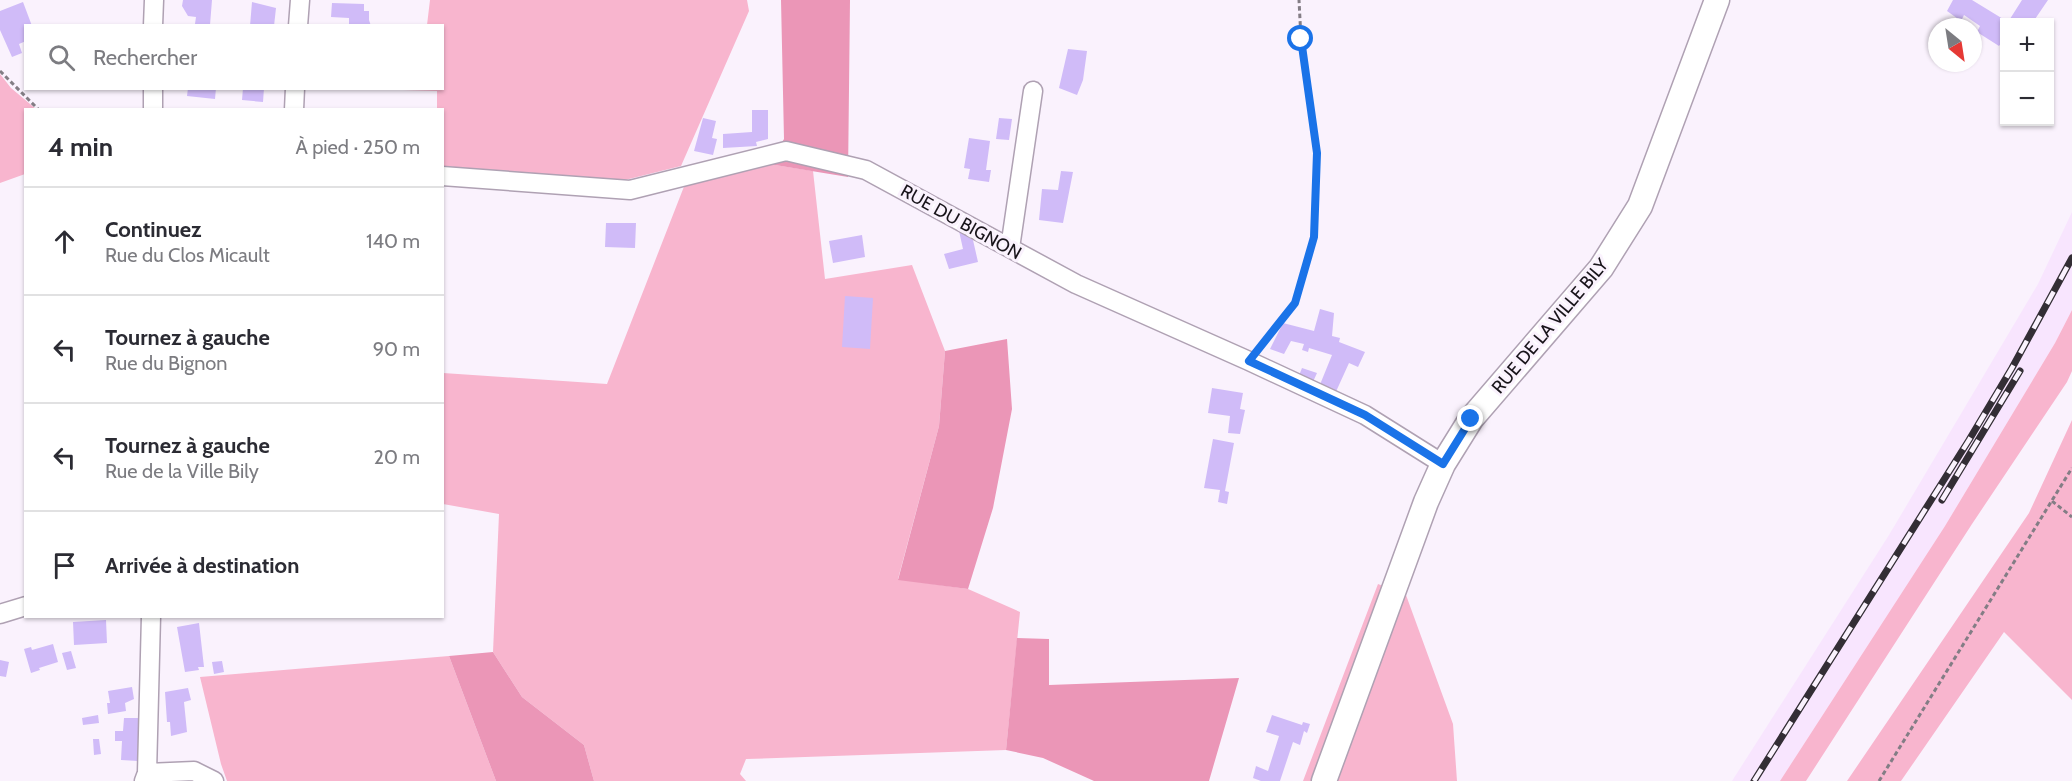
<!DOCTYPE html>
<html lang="fr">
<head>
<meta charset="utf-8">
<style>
  body { margin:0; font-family:Cabin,sans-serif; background:#f2f2f3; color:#2b2b33 }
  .controls { position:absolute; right:18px; top:18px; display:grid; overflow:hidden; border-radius:0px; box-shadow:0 2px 4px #0004 }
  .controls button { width:54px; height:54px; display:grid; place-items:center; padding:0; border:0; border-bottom:2px solid #e1e1e2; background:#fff; color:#2b2b33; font:30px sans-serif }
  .compass { position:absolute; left:1928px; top:18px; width:54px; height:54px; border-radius:50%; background:#fff; box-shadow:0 2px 4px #0004; rotate:150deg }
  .stop { position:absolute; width:18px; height:18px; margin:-14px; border:4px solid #1a73e8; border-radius:50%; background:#fff }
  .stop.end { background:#1a73e8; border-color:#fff; box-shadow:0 2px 6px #0008 }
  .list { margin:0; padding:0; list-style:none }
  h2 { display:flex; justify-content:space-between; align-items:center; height:78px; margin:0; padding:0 24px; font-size:26px }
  h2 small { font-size:20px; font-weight:400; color:#7c7c81 }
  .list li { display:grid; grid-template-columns:39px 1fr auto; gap:18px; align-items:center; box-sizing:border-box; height:108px; padding:0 24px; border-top:2px solid #e1e1e2 }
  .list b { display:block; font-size:22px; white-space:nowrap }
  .list p { margin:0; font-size:20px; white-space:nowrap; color:#7c7c81 }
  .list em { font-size:20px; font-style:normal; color:#7c7c81 }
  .icon { flex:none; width:33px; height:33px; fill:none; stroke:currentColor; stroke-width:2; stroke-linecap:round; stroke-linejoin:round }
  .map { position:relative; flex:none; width:2072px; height:781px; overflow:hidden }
  .search { position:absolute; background:#fff; box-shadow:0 2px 4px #0004; left:24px; top:24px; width:420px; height:66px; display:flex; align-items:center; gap:15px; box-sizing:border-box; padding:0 21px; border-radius:0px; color:#7c7c81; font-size:22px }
  .panel { position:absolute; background:#fff; box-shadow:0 2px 4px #0004; left:24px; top:108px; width:420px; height:510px; border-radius:0px }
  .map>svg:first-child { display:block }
  .built { fill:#f8e5fe }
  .green { fill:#f8b5ce }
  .forest { fill:#eb96b7 }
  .building { fill:#d0bbf8 }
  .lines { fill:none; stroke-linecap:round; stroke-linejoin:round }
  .minor-casing { stroke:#afa1b3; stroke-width:21 }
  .tertiary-casing { stroke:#afa1b3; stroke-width:27 }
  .path { stroke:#837d85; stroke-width:3; stroke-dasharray:4.5 3; stroke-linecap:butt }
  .minor { stroke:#fff; stroke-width:18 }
  .tertiary { stroke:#fff; stroke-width:24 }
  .rail-casing { stroke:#332e35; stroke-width:7 }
  .rail { stroke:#faf2fd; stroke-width:4.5; stroke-dasharray:14; stroke-linecap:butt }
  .route { stroke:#1a73e8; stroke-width:8 }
  .labels { text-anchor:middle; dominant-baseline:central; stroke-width:6; stroke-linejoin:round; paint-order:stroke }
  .street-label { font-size:18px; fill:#18141a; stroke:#faf2fd }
</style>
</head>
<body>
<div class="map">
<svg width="2072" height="781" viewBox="0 0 2072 781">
  <rect width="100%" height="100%" fill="#faf2fd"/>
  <!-- built -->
  <path class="built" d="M2072,212V310L2055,343L1945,526L1780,781H1732L1889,535L2038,284Z"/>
  <!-- green -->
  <path class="green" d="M430,0H747L749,11L681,166L621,181L443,166L442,110L437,109V91L368,89L442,88V26L427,25Z
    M0,74L11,88L36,109L26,110L25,174L0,183Z
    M769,164L813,171L825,279L912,265L945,351L939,426L898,579L968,589L1020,612L1006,750L746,759L740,774L746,781H594L584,745L522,697L493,652L499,514L443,504V373L607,384L685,184Z
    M2072,310V371L2067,382L1972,524L1806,781H1780L1945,526L2055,343Z
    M2072,420V700L2004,632L1901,781H1847L2029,513Z
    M1378,584L1406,595L1453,724L1457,781H1303Z
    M449,656L496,781H227L221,764L200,677Z"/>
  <!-- forest -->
  <path class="forest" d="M781,0H850L848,177L769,164L784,139Z
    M1007,339L1012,409L993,508L968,589L898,580L939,426L945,351Z
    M1017,638L1049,639V685L1239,678L1209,781H1094L1043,758L1006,750Z
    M493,652L522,697L584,745L594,781H496L449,656Z"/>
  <!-- building -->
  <path class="building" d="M183,0H212L210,25L195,24L196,17L188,16L182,6Z
    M1953,0H1972L2008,22L2022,0H2048L2033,22H2004V41L2003,40L1999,46L1977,32L1980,26L1964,15L1961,21L1947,11Z
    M23,2L32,26H26V41L19,44L22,53L12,57L0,30V11Z
    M252,2L276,8L274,26H250Z
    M332,3L364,4V11H369V20L371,26H349V18L331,17Z
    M1068,49L1087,51L1083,80L1077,95L1059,88Z
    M188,88H216L215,99L187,96Z
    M243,88H264L263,102L242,100Z
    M752,110H768V139L756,142L757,146L723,148V134L752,132Z
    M703,118L716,121L712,138L717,139L713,155L694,151Z
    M999,118L1012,119L1009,140L996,139Z
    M969,138L990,141L986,170H991L989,182L968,179L970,169L964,168Z
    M1061,171L1073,172L1063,223L1039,220L1042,189L1058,190Z
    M606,223H636L635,248L605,247Z
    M959,231L973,240L978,262L949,269L944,254L963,249Z
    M862,235L865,257L833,263L829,241Z
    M845,296L873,298L870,349L842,347Z
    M1320,309L1334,313L1332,336L1340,338L1339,342L1365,352L1358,367L1349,363L1334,396L1319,387L1332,355L1309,348L1308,352L1302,350L1304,344L1291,341L1284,354L1270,349L1283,323L1314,331Z
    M1302,368L1317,373L1312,384L1298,378Z
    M1212,388L1243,393L1240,409L1245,410L1240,434L1228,433L1230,416L1208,413Z
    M1213,439L1234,443L1225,491L1229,492L1227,504L1218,502L1220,490L1204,488Z
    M106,620L107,643L74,645L73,622Z
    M199,623L204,667H198L199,670L185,672L177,627Z
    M53,644L58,662L39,668L40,670L31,673L24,649L31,647L32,650Z
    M71,651L76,668L67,670L62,653Z
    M0,660L9,662L6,677L0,676Z
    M222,661L224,672L214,674L212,662Z
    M132,687L134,699L125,703L126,711L108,714L107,703H110L108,691Z
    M188,688L191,700L184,702L187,732L171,736L170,722H167L165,692Z
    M98,715L99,723L83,725L82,718Z
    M1272,715L1302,725L1303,722L1310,724L1307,733L1304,731L1300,745L1293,742L1280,781H1261L1253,778L1256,766L1268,771L1279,736L1266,732Z
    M124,718H139L138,761L121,760L122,741H115V731H123Z
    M93,739H99L101,754L94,755Z"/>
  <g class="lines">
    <!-- minor casing -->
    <g class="minor-casing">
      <path id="minor" d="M153,26L154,0
        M298,26L300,0
        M153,110V88
        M294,110L295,88
        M442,176L630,190L786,151L866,170L1076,284L1249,361L1365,415L1443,464
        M1010,248L1033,91
        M0,614L26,606
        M147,773L194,771L214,781
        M144,781L147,773L151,616"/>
    </g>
    <!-- tertiary casing -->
    <g class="tertiary-casing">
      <path id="tertiary" d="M1324,781L1426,502L1443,464L1471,419L1601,268L1640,206L1717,0"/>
    </g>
    <!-- path -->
    <path class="path" d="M0,71L39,110
      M1260,347L1295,303L1314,237L1317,153L1301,39L1299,0
      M2052,501L2072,517
      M1879,781L2072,468"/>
    <!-- minor -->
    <use href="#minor" class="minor"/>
    <!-- tertiary -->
    <use href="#tertiary" class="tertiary"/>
    <!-- rail casing -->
    <g class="rail-casing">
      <path id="rail" d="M1942,500L2020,371
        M1754,781L1969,440L2012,368L2072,258"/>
    </g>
    <!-- rail -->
    <use href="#rail" class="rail"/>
  </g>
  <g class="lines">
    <!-- route -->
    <path class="route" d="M1301,39L1317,153L1314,237L1295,303L1249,361L1365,415L1443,464L1471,419"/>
  </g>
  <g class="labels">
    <!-- street labels -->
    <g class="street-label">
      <text transform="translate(961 222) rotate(29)">RUE DU BIGNON</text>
      <text transform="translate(1550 326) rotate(-50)">RUE DE LA VILLE BILY</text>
    </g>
  </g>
</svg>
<div class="controls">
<button>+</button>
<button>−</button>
</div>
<svg class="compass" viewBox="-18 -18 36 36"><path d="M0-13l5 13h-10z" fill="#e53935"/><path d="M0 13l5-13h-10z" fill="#7c7c81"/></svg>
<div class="stop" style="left:1301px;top:39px"></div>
<div class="stop end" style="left:1471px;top:419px"></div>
<div class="search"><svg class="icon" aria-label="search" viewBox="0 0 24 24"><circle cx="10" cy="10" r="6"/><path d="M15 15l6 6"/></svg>Rechercher</div>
<section class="panel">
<h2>4 min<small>À pied · 250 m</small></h2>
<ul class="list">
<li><svg class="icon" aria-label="ahead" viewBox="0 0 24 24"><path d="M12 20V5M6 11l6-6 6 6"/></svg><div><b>Continuez</b><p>Rue du Clos Micault</p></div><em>140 m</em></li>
<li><svg class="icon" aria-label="left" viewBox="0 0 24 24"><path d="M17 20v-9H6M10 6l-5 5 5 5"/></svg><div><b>Tournez à gauche</b><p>Rue du Bignon</p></div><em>90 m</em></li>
<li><svg class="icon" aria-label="left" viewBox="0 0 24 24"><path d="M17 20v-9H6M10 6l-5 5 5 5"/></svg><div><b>Tournez à gauche</b><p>Rue de la Ville Bily</p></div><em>20 m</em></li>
<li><svg class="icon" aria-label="arrive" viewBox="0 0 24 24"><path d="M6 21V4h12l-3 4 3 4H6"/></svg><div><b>Arrivée à destination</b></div></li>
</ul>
</section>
</div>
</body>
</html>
